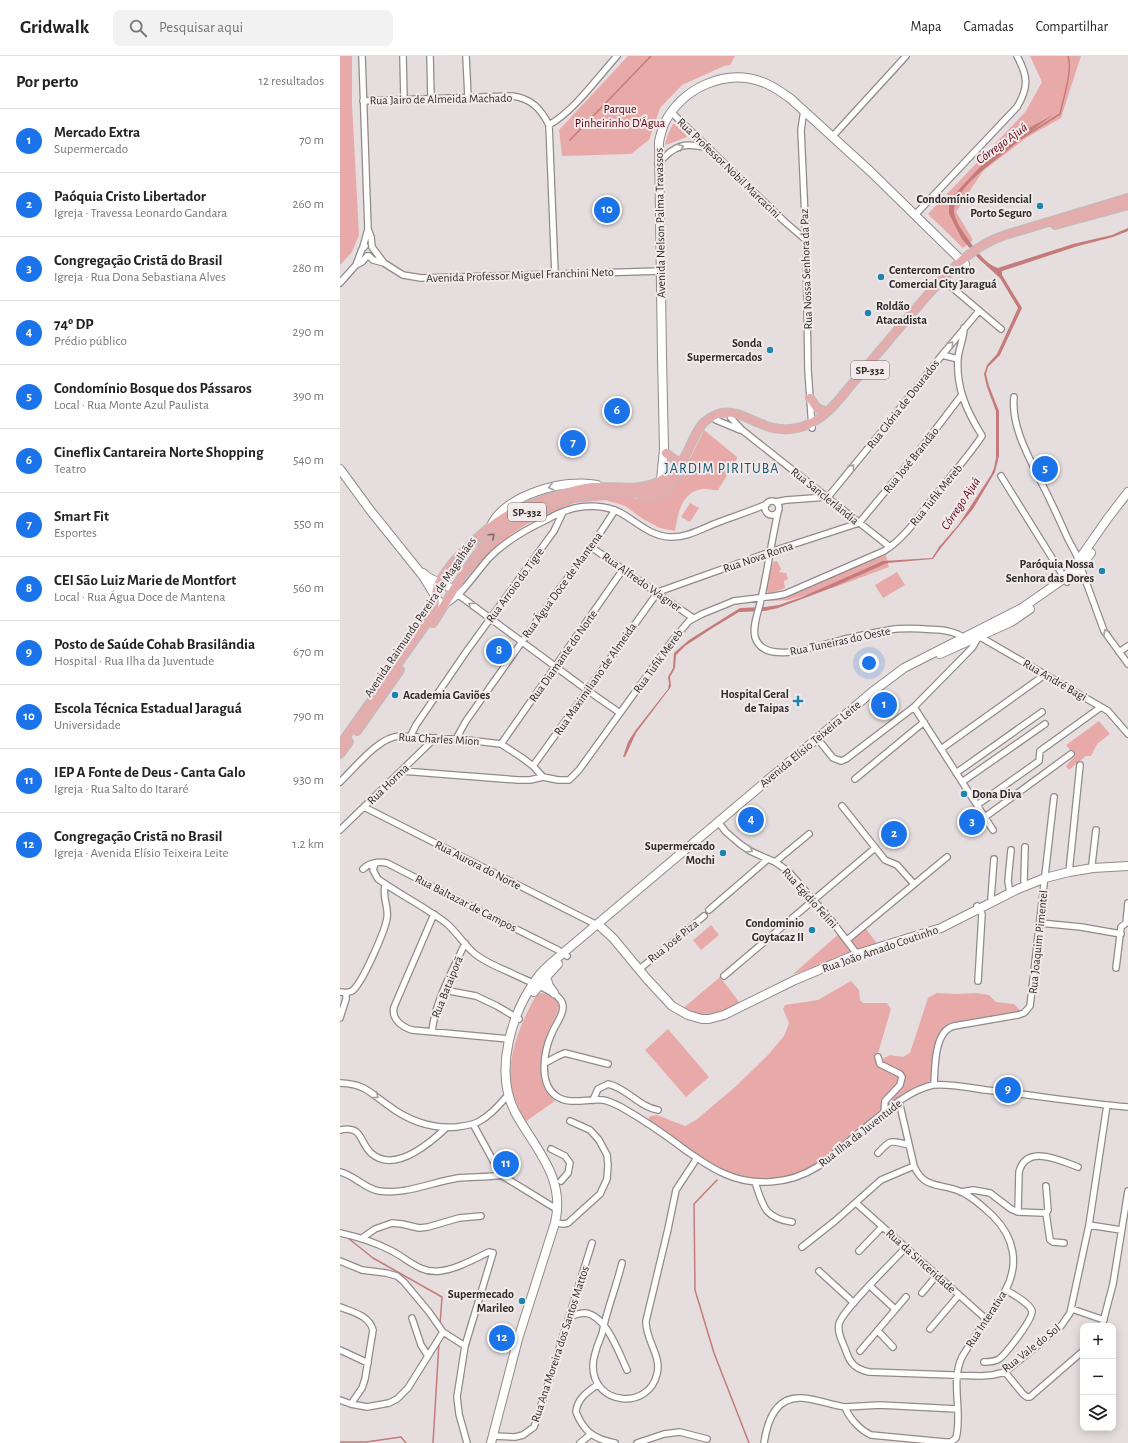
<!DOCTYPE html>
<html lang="pt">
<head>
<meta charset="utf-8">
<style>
  body { margin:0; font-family:"Alegreya Sans",sans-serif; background:#f2f2f2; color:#222 }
  .controls { position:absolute; right:12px; bottom:12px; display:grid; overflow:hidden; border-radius:8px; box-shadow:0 2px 10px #0003 }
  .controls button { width:36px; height:36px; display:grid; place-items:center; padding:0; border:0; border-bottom:1px solid #e0e0e0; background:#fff; color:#222; font:20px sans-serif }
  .you { position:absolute; left:529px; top:607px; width:14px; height:14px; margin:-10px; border:3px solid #fff; border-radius:50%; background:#1a73e8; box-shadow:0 0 0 6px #1a73e833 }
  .badge { display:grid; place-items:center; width:26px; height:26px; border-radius:50%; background:#1a73e8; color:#fff; font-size:13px; font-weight:700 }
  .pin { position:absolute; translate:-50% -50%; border:2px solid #fff; box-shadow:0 1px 4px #0006 }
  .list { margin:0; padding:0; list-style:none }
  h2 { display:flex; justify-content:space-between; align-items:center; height:52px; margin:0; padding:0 16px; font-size:17px }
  h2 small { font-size:13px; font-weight:400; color:#767676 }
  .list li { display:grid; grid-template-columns:26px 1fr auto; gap:12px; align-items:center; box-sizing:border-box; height:64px; padding:0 16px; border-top:1px solid #e0e0e0 }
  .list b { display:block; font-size:15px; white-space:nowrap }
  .list p { margin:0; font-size:13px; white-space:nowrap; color:#767676 }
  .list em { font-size:13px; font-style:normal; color:#767676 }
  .icon { flex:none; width:22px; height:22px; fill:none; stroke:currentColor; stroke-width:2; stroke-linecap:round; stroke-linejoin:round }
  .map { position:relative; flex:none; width:788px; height:1387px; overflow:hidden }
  header { display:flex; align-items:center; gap:24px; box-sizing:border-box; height:56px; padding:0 20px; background:#fff; border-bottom:1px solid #e0e0e0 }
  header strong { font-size:19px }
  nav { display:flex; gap:22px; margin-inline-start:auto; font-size:14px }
  .search { width:280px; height:36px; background:#f2f2f2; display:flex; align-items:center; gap:10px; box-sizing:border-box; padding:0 14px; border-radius:8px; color:#767676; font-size:15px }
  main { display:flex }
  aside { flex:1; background:#fff }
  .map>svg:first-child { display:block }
  .green { fill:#e8aaa9 }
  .water { fill:#c47b7a }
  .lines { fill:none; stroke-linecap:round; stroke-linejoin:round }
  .stream { stroke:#c47b7a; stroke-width:1.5 }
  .street-casing { stroke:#918a8a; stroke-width:8 }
  .secondary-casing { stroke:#918a8a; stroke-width:10 }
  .primary-casing { stroke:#bdbcbc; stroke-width:10 }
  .street { stroke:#fff; stroke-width:5.5 }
  .secondary { stroke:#fff; stroke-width:8 }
  .primary { stroke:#e3acad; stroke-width:8 }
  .oneway { stroke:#a2a0a0 }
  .oneway2 { stroke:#816667 }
  .poi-dot { fill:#1d85ae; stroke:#f3ebeb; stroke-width:1.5 }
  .labels { text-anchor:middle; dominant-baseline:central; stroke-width:4; stroke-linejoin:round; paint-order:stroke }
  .shield { fill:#f3ebeb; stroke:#6a6666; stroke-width:1 }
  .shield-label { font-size:11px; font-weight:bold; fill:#302d2d }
  .street-label { font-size:12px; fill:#302d2d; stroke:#f3ebeb }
  .park-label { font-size:12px; fill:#5b0011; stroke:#f3ebeb }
  .poi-label { font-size:12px; font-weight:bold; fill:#302d2d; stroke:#f3ebeb; text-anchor:end }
  .water-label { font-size:13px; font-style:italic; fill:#5f0214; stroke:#f3ebeb }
  .quarter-label { font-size:14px; letter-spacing:1px; fill:#0f5773; stroke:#f3ebeb }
</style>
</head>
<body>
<header>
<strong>Gridwalk</strong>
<div class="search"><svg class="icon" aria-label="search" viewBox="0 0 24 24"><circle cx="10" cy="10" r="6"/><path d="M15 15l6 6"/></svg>Pesquisar aqui</div>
<nav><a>Mapa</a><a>Camadas</a><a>Compartilhar</a></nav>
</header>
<main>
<aside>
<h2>Por perto<small>12 resultados</small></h2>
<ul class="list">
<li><span class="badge">1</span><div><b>Mercado Extra</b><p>Supermercado</p></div><em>70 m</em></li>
<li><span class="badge">2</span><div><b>Paóquia Cristo Libertador</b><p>Igreja · Travessa Leonardo Gandara</p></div><em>260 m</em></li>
<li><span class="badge">3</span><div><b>Congregação Cristã do Brasil</b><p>Igreja · Rua Dona Sebastiana Alves</p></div><em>280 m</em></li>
<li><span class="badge">4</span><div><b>74º DP</b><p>Prédio público</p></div><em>290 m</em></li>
<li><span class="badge">5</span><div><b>Condomínio Bosque dos Pássaros</b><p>Local · Rua Monte Azul Paulista</p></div><em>390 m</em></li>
<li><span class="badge">6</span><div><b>Cineflix Cantareira Norte Shopping</b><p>Teatro</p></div><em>540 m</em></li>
<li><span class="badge">7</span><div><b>Smart Fit</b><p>Esportes</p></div><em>550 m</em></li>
<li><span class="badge">8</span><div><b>CEI São Luiz Marie de Montfort</b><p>Local · Rua Água Doce de Mantena</p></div><em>560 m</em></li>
<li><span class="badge">9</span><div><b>Posto de Saúde Cohab Brasilândia</b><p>Hospital · Rua Ilha da Juventude</p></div><em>670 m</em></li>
<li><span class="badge">10</span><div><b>Escola Técnica Estadual Jaraguá</b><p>Universidade</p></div><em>790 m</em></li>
<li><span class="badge">11</span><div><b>IEP A Fonte de Deus - Canta Galo</b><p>Igreja · Rua Salto do Itararé</p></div><em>930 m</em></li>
<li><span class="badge">12</span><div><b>Congregação Cristã no Brasil</b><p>Igreja · Avenida Elísio Teixeira Leite</p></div><em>1.2 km</em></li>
</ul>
</aside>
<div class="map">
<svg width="788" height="1387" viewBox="0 0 788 1387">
  <rect width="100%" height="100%" fill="#e6dede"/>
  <!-- green -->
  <path class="green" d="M0,0H12V48L19,179L12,196L0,209Z
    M288,0H395L390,9L384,10L342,29L320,52L309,84L291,98L222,100L219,74Z
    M690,0H741L721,62L686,82L643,115L616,156L633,184L623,192L588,158L686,55L702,26Z
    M333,68H335L346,79L347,81L326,89L325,87L329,76Z
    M364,374L397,401V403L378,434C373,435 367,432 362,433C341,437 338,457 335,475L320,472L303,463L285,450L276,447L265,444L234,447L187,468L170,479L156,490L125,524L117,528C133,506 150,483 172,467C193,450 241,440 268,439C287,439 306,448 325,440C335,436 336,423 343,417Z
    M350,447L359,452L350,466L341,461Z
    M546,499L549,511L498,530L449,544L427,545Z
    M437,505L441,513L439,516L446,517L448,523L444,525L445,532L429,538L426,533L433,506Z
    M557,516L565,529L543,542L535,529Z
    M759,665L770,678L757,688L751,700H746L729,714L726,710L735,700L726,689Z
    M371,869L379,879L361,894L353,884Z
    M524,870L538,889L452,919L500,877L507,884Z
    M380,921L400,947L385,955L366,960L341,954Z
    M511,925L519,934L520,944L523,947H547L551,953L536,1004C542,1017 551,1013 560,1021L558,1029L548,1039L542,1056L475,1110L455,1119L435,1123L415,1124L390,1118L360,1101L307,1065L310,1060L317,1059L345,1070L356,1064L395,1031L428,999L444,980L449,967L443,953L445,949L478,944Z
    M201,937C208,938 216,941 219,948C219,957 213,965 209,974C200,995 195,1028 215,1045L185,1066C181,1056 175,1045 172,1035C165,1003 181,965 197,938Z
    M597,937L617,938L636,937L649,939L656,946L674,948L681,955L609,969C592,981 593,1006 591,1025L566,1037L546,1050L549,1043L564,1020L539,1005L550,999L563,1001L570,997L588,942Z
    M328,973L369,1021L346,1041L305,994Z"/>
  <!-- water -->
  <path class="water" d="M713,59C697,70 684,81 669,93C654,106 613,133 614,156C615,165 623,176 628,183C636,194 645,208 658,212L733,188L772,179L788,172V175L773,181L738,190L662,215V219L682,252L660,299L648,311L646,318L649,330L659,355V400L655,416L633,453L600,493L593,503L547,507L491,532L438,552L425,555L399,556L371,573L345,590L336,599L335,612L330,621L331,630L330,632L296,677L285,701H283L288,686L295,675L328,633L329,628L328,621L333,612L334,597L349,584L400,552L425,551L439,549L462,541L543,505L592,502L599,491L619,468L651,419L654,412L656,402V355L647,331L644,318L647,309L657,298L678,252L660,222L639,203L622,183L609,158V149L614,139L624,128L641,110L687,73Z"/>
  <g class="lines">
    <!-- stream -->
    <path class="stream" d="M682,82L720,58C723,43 733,14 728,0
      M230,84L311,0
      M377,1124L354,1148L355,1234L374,1297L409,1387
      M8,1182L33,1202L102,1241L100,1269
      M0,1386H26L61,1381L66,1387
      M93,1387L99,1286"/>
    <!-- street casing -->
    <g class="street-casing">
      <path id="street" d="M22,0L28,173L23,191
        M63,0L64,43
        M90,0L91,42
        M126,0L128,41
        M23,45L172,40C191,42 201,53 209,69L215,218
        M464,54L461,74L466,184L468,314L472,372
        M331,56L445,166L466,184
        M209,69C235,54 257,22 277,0
        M492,81L566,0
        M318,108C334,89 344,86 368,92
        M575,159L677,51C689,31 688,20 677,0
        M28,173L31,181L32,191L44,207
        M29,200L33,204L44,207L63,219L81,222L321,215
        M16,209L22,193L25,190
        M602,223L661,273
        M0,227L16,209L22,206L27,200
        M602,299L618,303
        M674,341C671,371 689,401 702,428C711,445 719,463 727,481C732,492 739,500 741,512L764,575L788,608
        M391,362L402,374L550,491
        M376,364L400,374
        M661,420L727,526
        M425 452a7 7 0 1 1 14 0a7 7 0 1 1-14 0Z
        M436,446L446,444L488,441L547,369L602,299L639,255
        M438,456C432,483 428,511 422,539C420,552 412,568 415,581C424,611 479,589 498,585C515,580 532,577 549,574C566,571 583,573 601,574C608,575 621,577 625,584
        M251,491L353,562
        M116,537L247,634L280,657
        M105,548C120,542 137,515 149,502C165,485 185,474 206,464C213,460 221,456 228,454C244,448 266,449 281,457C297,466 310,480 330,481C347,482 363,472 379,466C395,460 411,455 427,448
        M638,578L642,582L768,655L788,678
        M779,596L788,590
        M574,651L653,774
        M70,681L76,669L126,596L214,475L223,456
        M477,682L493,702L501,705L506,703L574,651L632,592L639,580
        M116,683L126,665L215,539L251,491L275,454
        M161,688L284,512
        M601,693L706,618
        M193,710L318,536L430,496L519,467L579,395L621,340
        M62,715L178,724H190L203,721L218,724H229L239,714L332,585L349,565L362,558L394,545L435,540L445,538L544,495C565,482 579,460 594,441C610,421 627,402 642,380L641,378C626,354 616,331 618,302C619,292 624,282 624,272
        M616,717L702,656
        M515,723L584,666
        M0,726C16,711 38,681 60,680L127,684L161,688L181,701L193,710L203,721
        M622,726L705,668
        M637,749L699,705L700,695L761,651
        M502,750L545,804L557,809L574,828
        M24,751L259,870
        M645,761L731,698
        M378,766L386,776L400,788L410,795L435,806L448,815L491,864L517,898
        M0,774L95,682
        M435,806L469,778
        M35,808L33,814L38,823C60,839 84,850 106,867C117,876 124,889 135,898C145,906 157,911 169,916C180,922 213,934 219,942C222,945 223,947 223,951C223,960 215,969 212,977C204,994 198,1027 216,1040C230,1050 248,1042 263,1044C269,1045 275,1048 281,1051C304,1064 327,1080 348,1096C360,1104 372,1113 385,1118C414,1131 450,1128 477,1111C492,1101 507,1087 521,1075C541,1059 568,1034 593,1029C610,1027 629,1032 646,1034C693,1039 740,1047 788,1051
        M752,808L756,774
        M23,813C29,807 39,805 47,807L148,859L218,894L227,900
        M729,816L740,709
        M684,825L685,791
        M670,837L668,825L671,794
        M651,842L654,803
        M637,850L642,858L638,925
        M369,854L428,803
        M94,858L54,951C51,963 62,971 72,974L169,983
        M700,867L741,871L781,878
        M507,884L607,801
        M302,911L364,860
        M776,912L781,871L786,867L788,847
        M384,920L535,792
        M104,934L136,940L157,950L179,963
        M0,936C5,937 8,937 12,935C22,928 45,875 47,862C49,850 42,843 45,829
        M0,962L6,943V937
        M92,976C95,944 113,915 125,887
        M538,1001L540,1008L560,1018L562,1021L560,1029L545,1045L544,1057
        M205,1007L218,1000L225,997L268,1008
        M0,1027C25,1028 29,1036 49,1050C69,1065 91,1073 117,1071C124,1070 132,1069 138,1066C150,1060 159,1049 168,1039
        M594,1029C595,1011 594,975 614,970L678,959L684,957L690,950L714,741
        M253,1044L258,1033L268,1028C287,1032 299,1051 318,1054
        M133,1068L161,1119L218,1154
        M0,1074C23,1069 19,1086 31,1097C54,1118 89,1088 106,1072
        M211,1093L225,1100L230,1107L228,1117L221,1125
        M538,1097C552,1082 550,1085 569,1089
        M0,1116C14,1119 25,1133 39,1135C65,1139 92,1126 118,1122C132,1120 147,1122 161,1119
        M415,1126C423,1150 424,1162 452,1166
        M621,1136L633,1134L650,1137L671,1153L678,1156L703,1157L707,1156L708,1154L706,1130
        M516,1147L646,1263
        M678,1156L679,1116C686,1088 720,1104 738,1111
        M706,1157L710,1184L713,1186L724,1187
        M215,1167L224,1168L228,1167L260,1138L267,1123L268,1109L267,1099L259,1084L250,1074L230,1065
        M749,1169L781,1174
        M0,1177C18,1181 34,1186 50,1194C67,1202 80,1218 100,1215C117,1213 134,1203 149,1196L153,1197L125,1290L117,1341L119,1358L127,1387
        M22,1182L35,1173L52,1167L62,1168L79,1172L88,1171L119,1162L141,1160
        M462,1191L495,1165L541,1124L574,1110
        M566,1191C554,1205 502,1254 499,1268C497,1277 503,1287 506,1295C510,1308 516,1313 529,1316L640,1320L653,1319L665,1316L721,1270L730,1257L749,1169L767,1049
        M519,1195L542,1171
        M0,1205L22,1214L46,1217L57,1220L64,1226L89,1256L103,1276L125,1290
        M282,1207C277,1228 269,1248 264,1269C263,1272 263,1275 262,1278C258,1288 253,1299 253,1310C253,1350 309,1354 317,1318C322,1300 305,1283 306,1265L328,1173L336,1134L357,1102
        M479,1215L514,1247
        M530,1230L555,1253
        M582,1237L597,1219
        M0,1251C12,1256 29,1259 33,1274L25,1323L22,1332L11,1348
        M732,1253L764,1264
        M229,1261C234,1259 239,1257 245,1257C266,1259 279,1297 287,1314
        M72,1262L81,1289L88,1300
        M762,1270L773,1228L788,1135
        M590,1273L619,1239
        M538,1275L553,1291
        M0,1294L28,1307
        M520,1295L566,1241
        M644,1306C649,1306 654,1306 659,1303C666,1298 693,1263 692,1255C690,1247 672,1238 666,1234
        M665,1316L683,1338L687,1341H690L743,1295
        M257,1329C247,1336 237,1343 236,1356C244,1376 254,1383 275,1387
        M0,1344L11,1348L27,1351L49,1347L57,1343L68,1332L103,1276
        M505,1351L540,1349L617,1353
        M153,1380L175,1381L183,1379L194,1371L210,1322L252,1187
        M240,1387L251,1378
        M297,1387L324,1378L340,1376L367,1383
        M424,1387C427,1366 435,1340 462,1342C477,1343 491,1349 505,1351C509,1362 520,1374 531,1379L605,1386H611L616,1382C623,1356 610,1326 622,1301C631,1286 641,1272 650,1258C655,1250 661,1243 665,1235C680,1208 674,1181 653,1160C643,1151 632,1140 619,1135C599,1127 584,1133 574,1110L559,1045"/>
    </g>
    <!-- secondary casing -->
    <g class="secondary-casing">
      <path id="secondary" d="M0,413L30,454L83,520L97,543L100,547L105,548
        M321,424L324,393L322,301L319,86C320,80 322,74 324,68C342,32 386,11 425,27C434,31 443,37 451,43L531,116L625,208
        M151,470C164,439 226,422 257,429
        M83,517C91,526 104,526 113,534
        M732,521L751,497
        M600,598L671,566L690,553
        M261,871L273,882L307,923L332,950L348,959L362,963H369L384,959L455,924L517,898L601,872L678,833L705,822L729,816L753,812L788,810
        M206,921L209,930L214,937
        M194,936L206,921L218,908
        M151,1387L178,1283L215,1167C226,1121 195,1093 175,1056C154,1015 171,958 197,922C204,912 214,905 223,897L532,636L564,612L682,552L722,524L733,512L768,462L788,436"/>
    </g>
    <!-- primary casing -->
    <g class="primary-casing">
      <path id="primary" d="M715,169L788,149
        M470,342L477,352L487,356
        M326,397L335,404L341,406
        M303,441C316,442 330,438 332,424
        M93,567C117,531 135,489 172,464C192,451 231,439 255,437C283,434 306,445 331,425C337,420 343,414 347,407
        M17,675L60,614
        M0,689L91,561C97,549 93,538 100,525C107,513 116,502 126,493C154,464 178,450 216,440C228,436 240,432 253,431C275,430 299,436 320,425C328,420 337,413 342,405C355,386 355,364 381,357C396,354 410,364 424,369C440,376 460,374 475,365C492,355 504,337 517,322C540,295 562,268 586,241C608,216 632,190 665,179L788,142
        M0,698L9,686"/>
    </g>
    <!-- street -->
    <use href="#street" class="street"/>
    <!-- secondary -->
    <use href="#secondary" class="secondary"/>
    <!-- primary -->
    <use href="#primary" class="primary"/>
  </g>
  <!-- one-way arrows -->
  <defs><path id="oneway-chevron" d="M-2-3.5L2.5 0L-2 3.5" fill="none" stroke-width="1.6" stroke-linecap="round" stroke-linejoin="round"/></defs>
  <g class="oneway">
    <use href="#oneway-chevron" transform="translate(341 91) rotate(-20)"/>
    <use href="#oneway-chevron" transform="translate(611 288) rotate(-49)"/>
    <use href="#oneway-chevron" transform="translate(512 411) rotate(-51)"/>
    <use href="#oneway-chevron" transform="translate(211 431) rotate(167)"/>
    <use href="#oneway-chevron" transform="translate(131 549) rotate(-143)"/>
    <use href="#oneway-chevron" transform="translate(766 576) rotate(-119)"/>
    <use href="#oneway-chevron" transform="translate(410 794) rotate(29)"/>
    <use href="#oneway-chevron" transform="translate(36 1040) rotate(39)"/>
  </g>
  <use class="oneway2" href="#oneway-chevron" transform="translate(152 480) rotate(-43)"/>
  <!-- markers -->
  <g class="poi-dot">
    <circle cx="700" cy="150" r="4"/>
    <circle cx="541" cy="221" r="4"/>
    <circle cx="528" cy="257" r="4"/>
    <circle cx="430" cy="294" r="4"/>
    <circle cx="762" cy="515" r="4"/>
    <circle cx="55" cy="639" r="4"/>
    <path d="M456 639h4v4h4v4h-4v4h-4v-4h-4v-4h4z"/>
    <circle cx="624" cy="738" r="4"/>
    <circle cx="383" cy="797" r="4"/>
    <circle cx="472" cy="874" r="4"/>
    <circle cx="182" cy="1245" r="4"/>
  </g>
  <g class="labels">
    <!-- shield labels -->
    <g class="shield">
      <rect x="511" y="305" width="38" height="18" rx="3"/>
      <rect x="168" y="447" width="38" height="18" rx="3"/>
    </g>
    <g class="shield-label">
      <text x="530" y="314">SP-332</text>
      <text x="187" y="456">SP-332</text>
    </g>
    <!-- street labels -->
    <g class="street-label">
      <text transform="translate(101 43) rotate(-1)">Rua Jairo de Almeida Machado</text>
      <text transform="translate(389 112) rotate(44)">Rua Professor Nobil Marcacini</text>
      <text transform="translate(320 167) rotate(-91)">Avenida Nelson Palma Travassos</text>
      <text transform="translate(466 213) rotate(-92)">Rua Nossa Senhora da Paz</text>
      <text transform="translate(180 219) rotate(-2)">Avenida Professor Miguel Franchini Neto</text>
      <text transform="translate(563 348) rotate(-52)">Rua Glória de Dourados</text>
      <text transform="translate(571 404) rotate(-51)">Rua José Brandão</text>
      <text transform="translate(596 439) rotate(-51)">Rua Tufik Mereb</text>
      <text transform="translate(485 440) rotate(39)">Rua Sanclerlândia</text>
      <text transform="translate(418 501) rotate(-19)">Rua Nova Roma</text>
      <text transform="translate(302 526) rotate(35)">Rua Alfredo Wagner</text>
      <text transform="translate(175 529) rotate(-54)">Rua Arroio do Tigre</text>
      <text transform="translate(222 529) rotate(-54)">Rua Água Doce de Mantena</text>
      <text transform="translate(80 561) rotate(-56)">Avenida Raimundo Pereira de Magalhães</text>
      <text transform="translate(500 585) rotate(-12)">Rua Tuneiras do Oeste</text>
      <text transform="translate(223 600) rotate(-55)">Rua Diamante do Norte</text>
      <text transform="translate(318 605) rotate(-54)">Rua Tufik Mereb</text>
      <text transform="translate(255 623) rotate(-55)">Rua Maximiliano de Almeida</text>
      <text transform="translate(715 624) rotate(30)">Rua André Bagi</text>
      <text transform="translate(99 683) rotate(3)">Rua Charles Mion</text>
      <text transform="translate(470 688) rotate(-40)">Avenida Elísio Teixeira Leite</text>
      <text transform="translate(48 728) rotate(-44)">Rua Horma</text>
      <text transform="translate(138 809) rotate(27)">Rua Aurora do Norte</text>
      <text transform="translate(470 842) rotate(48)">Rua Egídio Felini</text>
      <text transform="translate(126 847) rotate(27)">Rua Baltazar de Campos</text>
      <text transform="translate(333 885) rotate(-39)">Rua José Piza</text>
      <text transform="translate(698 886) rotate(-84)">Rua Joaquim Pimentel</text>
      <text transform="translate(540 893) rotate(-19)">Rua João Amado Coutinho</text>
      <text transform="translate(107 931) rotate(-68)">Rua Bataiporã</text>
      <text transform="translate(520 1077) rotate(-38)">Rua Ilha da Juventude</text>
      <text transform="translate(581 1205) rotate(42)">Rua da Sinceridade</text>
      <text transform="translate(646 1263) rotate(-57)">Rua Interativa</text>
      <text transform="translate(220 1288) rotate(-72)">Rua Ana Moreira dos Santos Mattos</text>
      <text transform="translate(691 1292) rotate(-38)">Rua Vale do Sol</text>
    </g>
    <!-- park labels -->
    <g class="park-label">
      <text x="280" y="53">Parque<tspan x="280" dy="14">Pinheirinho D'Água</tspan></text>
    </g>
    <!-- poi labels -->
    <g class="poi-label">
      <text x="692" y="143">Condomínio Residencial<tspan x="692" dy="14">Porto Seguro</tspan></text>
      <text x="549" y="214" text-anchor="start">Centercom Centro<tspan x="549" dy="14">Comercial City Jaraguá</tspan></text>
      <text x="536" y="250" text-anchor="start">Roldão<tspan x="536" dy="14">Atacadista</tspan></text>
      <text x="422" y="287">Sonda<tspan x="422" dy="14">Supermercados</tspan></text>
      <text x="754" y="508">Paróquia Nossa<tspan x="754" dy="14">Senhora das Dores</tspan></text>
      <text x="449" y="638">Hospital Geral<tspan x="449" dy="14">de Taipas</tspan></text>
      <text x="63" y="639" text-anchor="start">Academia Gaviões</text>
      <text x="632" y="738" text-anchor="start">Dona Diva</text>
      <text x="375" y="790">Supermercado<tspan x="375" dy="14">Mochi</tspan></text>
      <text x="464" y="867">Condominio<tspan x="464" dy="14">Goytacaz II</tspan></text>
      <text x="174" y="1238">Supermecado<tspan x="174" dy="14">Marileo</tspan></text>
    </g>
    <!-- water labels -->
    <g class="water-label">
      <text transform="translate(662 88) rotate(-36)">Córrego Ajuá</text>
      <text transform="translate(621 448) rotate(-56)">Córrego Ajuá</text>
    </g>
    <!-- quarter labels -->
    <g class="quarter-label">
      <text x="382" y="413">JARDIM PIRITUBA</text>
    </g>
  </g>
</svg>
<div class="controls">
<button>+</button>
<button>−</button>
<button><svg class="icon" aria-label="layers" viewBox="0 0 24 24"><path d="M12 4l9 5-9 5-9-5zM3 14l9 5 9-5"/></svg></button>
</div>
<div class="you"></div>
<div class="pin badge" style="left:544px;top:649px">1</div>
<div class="pin badge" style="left:554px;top:778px">2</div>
<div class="pin badge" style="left:632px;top:766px">3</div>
<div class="pin badge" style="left:411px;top:764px">4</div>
<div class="pin badge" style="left:705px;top:413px">5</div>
<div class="pin badge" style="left:277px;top:355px">6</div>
<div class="pin badge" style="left:233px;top:387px">7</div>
<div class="pin badge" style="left:159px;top:595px">8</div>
<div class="pin badge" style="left:668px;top:1034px">9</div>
<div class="pin badge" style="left:267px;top:154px">10</div>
<div class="pin badge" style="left:166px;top:1108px">11</div>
<div class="pin badge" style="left:162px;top:1282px">12</div>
</div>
</main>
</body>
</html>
